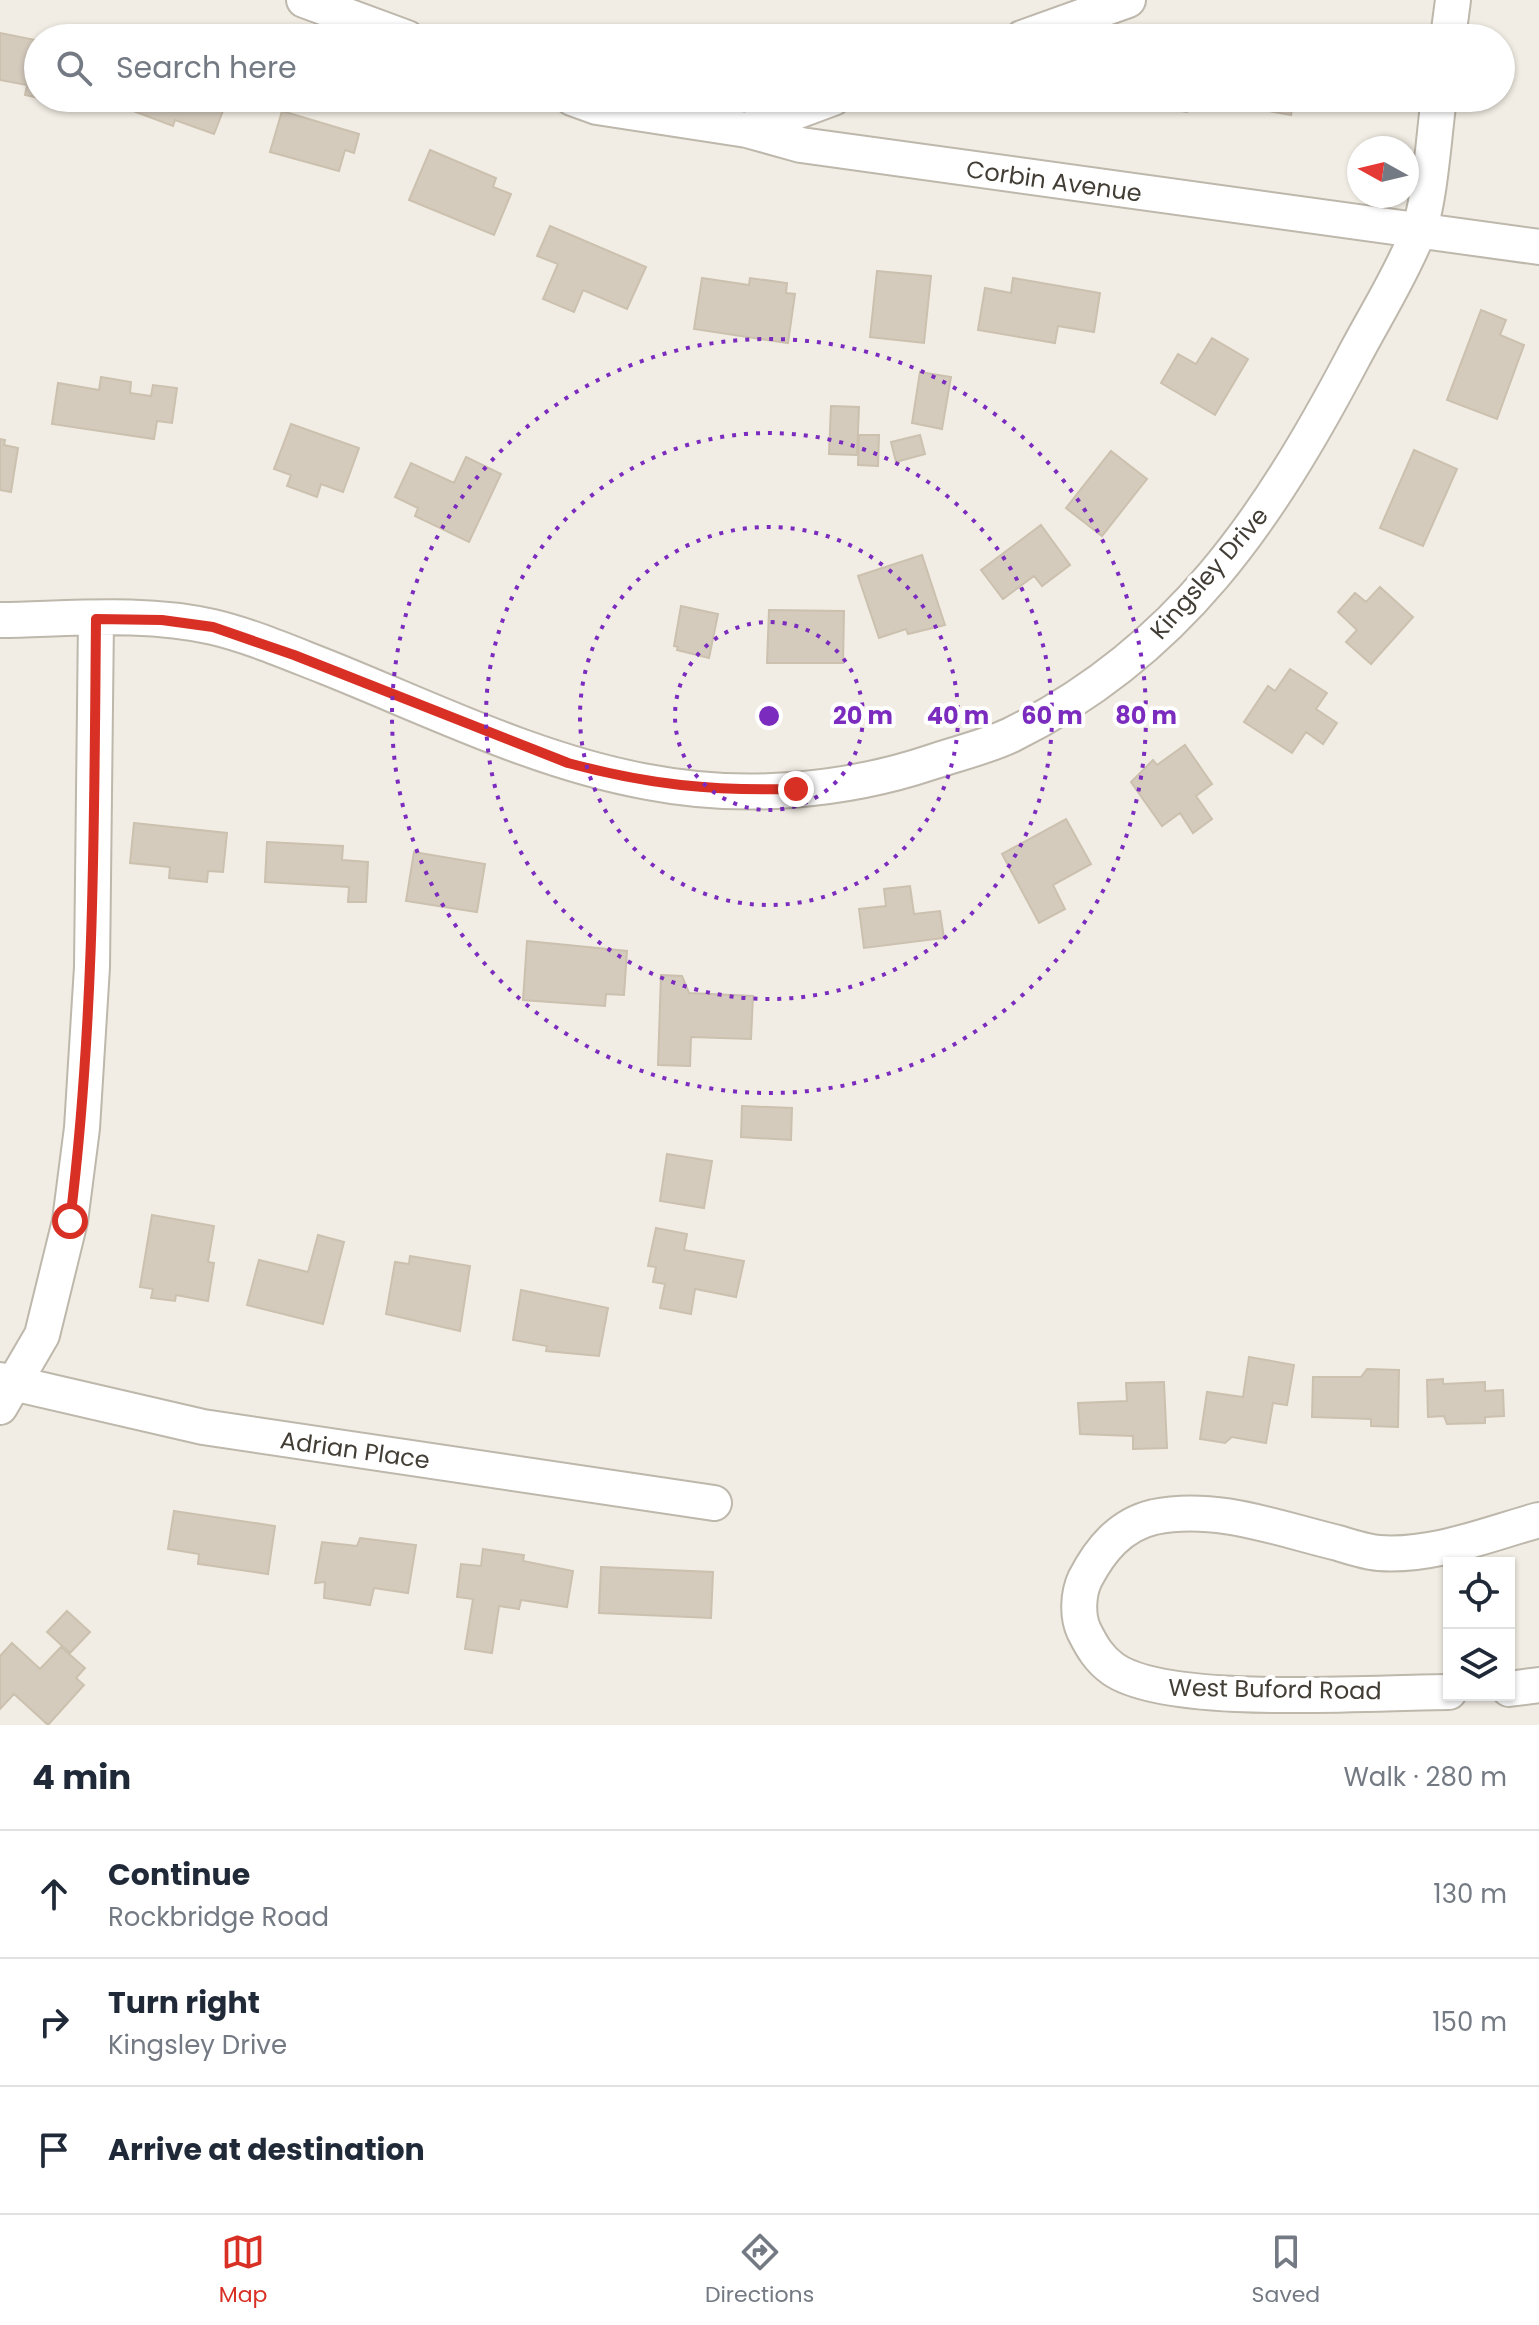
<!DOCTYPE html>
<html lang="en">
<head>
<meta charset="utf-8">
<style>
  body { margin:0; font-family:Poppins,sans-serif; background:#f2f2f3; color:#1f2937 }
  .controls { position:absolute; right:24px; bottom:24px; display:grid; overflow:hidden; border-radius:0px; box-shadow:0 2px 6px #0004 }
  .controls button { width:72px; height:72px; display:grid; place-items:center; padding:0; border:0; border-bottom:2px solid #e0e1e3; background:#fff; color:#1f2937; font:40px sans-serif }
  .compass { position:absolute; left:1347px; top:136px; width:72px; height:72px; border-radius:50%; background:#fff; box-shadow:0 2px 6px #0004; rotate:278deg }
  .stop { position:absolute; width:24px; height:24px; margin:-18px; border:6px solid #d93025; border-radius:50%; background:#fff }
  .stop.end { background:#d93025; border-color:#fff; box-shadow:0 2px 8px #0008 }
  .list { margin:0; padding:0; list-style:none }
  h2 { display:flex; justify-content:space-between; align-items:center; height:104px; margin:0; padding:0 32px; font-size:34px }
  h2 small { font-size:26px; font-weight:400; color:#747a83 }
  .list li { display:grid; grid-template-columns:52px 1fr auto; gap:24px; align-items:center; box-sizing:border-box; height:128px; padding:0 32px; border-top:2px solid #e0e1e3 }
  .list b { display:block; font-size:30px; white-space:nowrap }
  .list p { margin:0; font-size:26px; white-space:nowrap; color:#747a83 }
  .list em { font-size:26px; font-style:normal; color:#747a83 }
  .icon { flex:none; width:44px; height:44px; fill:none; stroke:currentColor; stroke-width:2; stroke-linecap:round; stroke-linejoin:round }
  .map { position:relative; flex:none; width:1539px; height:1725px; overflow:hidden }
  .search { position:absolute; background:#fff; box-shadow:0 2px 6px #0004; left:24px; right:24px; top:24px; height:88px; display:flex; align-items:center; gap:20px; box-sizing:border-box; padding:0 28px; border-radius:44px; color:#747a83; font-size:30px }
  .sheet { height:488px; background:#fff }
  nav { display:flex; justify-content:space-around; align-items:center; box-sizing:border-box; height:112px; border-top:2px solid #e0e1e3; background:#fff; font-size:22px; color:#747a83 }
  nav a { display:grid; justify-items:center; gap:4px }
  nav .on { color:#d93025 }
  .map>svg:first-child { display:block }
  .building { fill:#d4cbbd; stroke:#ccc0ae; stroke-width:2 }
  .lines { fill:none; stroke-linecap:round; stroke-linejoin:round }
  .minor-casing { stroke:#beb7ab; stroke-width:38 }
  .minor { stroke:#fff; stroke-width:34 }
  .route { stroke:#d93025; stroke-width:10 }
  .ring { fill:none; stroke:#7b2cbf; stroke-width:4; stroke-dasharray:4 8 }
  .labels { text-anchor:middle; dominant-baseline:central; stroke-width:8; stroke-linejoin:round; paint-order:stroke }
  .street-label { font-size:24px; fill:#423d35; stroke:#fff }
  .centre { fill:#7b2cbf; stroke:#fff; stroke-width:4 }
  .ring-label { font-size:24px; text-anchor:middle; font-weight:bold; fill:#7b2cbf; stroke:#fff; stroke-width:8; stroke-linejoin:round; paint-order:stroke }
</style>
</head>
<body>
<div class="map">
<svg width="1539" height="1725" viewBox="0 0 1539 1725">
  <rect width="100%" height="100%" fill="#f1ede4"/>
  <!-- building -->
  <path class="building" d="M1247,26L1294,35L1293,38H1245Z
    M0,33L35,40L32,57L38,58V98H64L63,103L25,95L27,85L0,80Z
    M128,98H228L214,134L175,120L173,126L125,108Z
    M1160,98H1190L1187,112L1159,108Z
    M1238,98H1294L1291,115L1236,105Z
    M282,111L359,134L354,153L345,150L339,171L270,152Z
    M430,150L496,178L493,187L511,194L494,235L409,200Z
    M550,226L646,267L627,309L583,290L574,312L543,299L558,264L537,256Z
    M877,271L931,276L924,343L870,337Z
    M702,278L749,285L750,278L787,283L786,293L795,294L788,343L694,329Z
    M1013,278L1100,293L1094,332L1058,326L1055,343L978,330L985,288L1011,293Z
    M1481,310L1506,320L1500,335L1524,345L1497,419L1447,400Z
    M1212,338L1248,359L1215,415L1161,383L1178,354L1196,364Z
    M920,372L951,377L942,429L912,423Z
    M101,377L131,382L130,393L151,396L153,385L177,388L172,423L157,421L154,439L52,424L58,383L99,390Z
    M831,406L859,407L857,455L829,454Z
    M291,424L359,448L343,492L321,484L317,497L287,486L291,475L274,469Z
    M859,435H879L878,466L858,465Z
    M920,435L925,454L896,462L891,442Z
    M0,439L5,440L4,445L18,448L11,492L0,490Z
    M1414,450L1457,469L1423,546L1380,528Z
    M1111,451L1147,479L1102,536L1066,508Z
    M466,457L501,474L469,542L415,516L418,508L395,497L411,463L454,483Z
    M1041,525L1070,565L1042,586L1034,576L1003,599L981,570Z
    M922,555L945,625L908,634L906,629L879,638L858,576Z
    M1380,587L1413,617L1371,664L1346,642L1357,630L1338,612L1355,593L1366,602Z
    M681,606L718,614L709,658L677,650L678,647L674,646Z
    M769,610L844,611L843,663H767Z
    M1290,669L1327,693L1316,709L1337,723L1323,744L1306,732L1292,753L1244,722L1268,686L1275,691Z
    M1185,745L1212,784L1196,796L1212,819L1193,833L1180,813L1162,826L1131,782L1153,760L1157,765Z
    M1066,819L1091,864L1053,885L1065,909L1039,923L1002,854Z
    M134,823L227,833L223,872L208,871L207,882L169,878L170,867L130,863Z
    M267,842L343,846L342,860L368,862L366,902H348L349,887L265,882Z
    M414,852L485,864L477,912L406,901Z
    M910,886L914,914L940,911L944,938L864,948L859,909L886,906L884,889Z
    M527,941L627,951L624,995L606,994L605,1006L523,1000Z
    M661,975L682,976L689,993L753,996L751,1039L691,1037L690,1066L658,1065Z
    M742,1106L792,1108L791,1140L741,1137Z
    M667,1154L712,1161L704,1208L660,1201Z
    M152,1215L214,1226L208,1262L214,1263L208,1301L176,1295L175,1301L151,1298L153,1289L140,1287Z
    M656,1228L687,1234L684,1250L744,1261L736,1297L695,1289L691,1314L660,1308L665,1284L653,1282L656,1267L648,1266Z
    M318,1235L344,1242L323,1324L247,1305L259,1260L308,1272Z
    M410,1256L470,1266L460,1331L386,1314L395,1262L409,1264Z
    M521,1290L608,1308L599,1356L546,1351L547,1346L513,1340Z
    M1249,1357L1294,1365L1287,1405L1273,1403L1266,1443L1232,1437L1225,1443L1200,1439L1207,1392L1243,1397Z
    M1367,1369L1399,1370L1398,1427L1371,1426V1419L1312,1417L1313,1377H1361Z
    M1443,1379V1384L1485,1382V1391L1503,1390L1504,1416L1485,1417V1423L1447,1424L1444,1416L1428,1417L1427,1380Z
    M1164,1382L1167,1448L1133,1449V1436L1080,1434L1078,1403L1127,1401L1126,1383Z
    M174,1511L275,1526L268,1574L198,1564L199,1554L168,1549Z
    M360,1538L416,1545L408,1593L374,1588L370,1605L324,1598L325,1582L315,1583L322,1542L357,1546Z
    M483,1549L524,1555L523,1561L573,1571L567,1607L521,1600L519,1609L499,1606L492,1653L465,1649L473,1599L457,1597L461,1564L481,1566Z
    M601,1567L713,1572L711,1618L599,1613Z
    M67,1611L90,1632L70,1653L47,1632Z
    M12,1643L40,1669L61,1647L85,1668L76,1678L84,1685L48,1725L14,1694L0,1709V1656Z"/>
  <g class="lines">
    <!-- minor casing -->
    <g class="minor-casing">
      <path id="minor" d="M304,0L407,38
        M1022,38L1128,0
        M1448,38L1453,0
        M572,98L597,107L747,130L801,145L1539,247
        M747,130L833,98
        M0,620C69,619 145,611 213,627C251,636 290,653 326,667C431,709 537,762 648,782C741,800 843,792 932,762C958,753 986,747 1011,735C1179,652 1268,519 1353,358C1374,318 1400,277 1417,235C1430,205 1434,133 1439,98
        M0,1380L203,1427L714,1503
        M0,1407L42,1335L70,1221L82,1128L92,967L96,619
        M1509,1689L1539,1685
        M1449,1692C1375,1692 1169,1708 1113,1669C1099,1659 1092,1647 1084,1631C1077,1616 1078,1594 1085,1579C1100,1550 1120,1525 1154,1517C1216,1504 1279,1529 1338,1543C1351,1547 1366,1552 1379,1553C1433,1557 1488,1534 1539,1520"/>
    </g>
    <!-- minor -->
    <use href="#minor" class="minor"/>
  </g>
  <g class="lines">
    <!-- route -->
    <path class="route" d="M70,1221C95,1021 94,820 96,619L162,620L213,627L294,655L568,763C649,785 712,791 796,789"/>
  </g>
  <!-- distance rings -->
  <g class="ring">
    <circle cx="769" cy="716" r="94"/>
    <circle cx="769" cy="716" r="189"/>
    <circle cx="769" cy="716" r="283"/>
    <circle cx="769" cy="716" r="377"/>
  </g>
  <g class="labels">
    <!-- street labels -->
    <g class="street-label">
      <text transform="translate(1054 181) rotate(8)">Corbin Avenue</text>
      <text transform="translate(1209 573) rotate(-49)">Kingsley Drive</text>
      <text transform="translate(355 1450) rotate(8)">Adrian Place</text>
      <text transform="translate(1275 1689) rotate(1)">West Buford Road</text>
    </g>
  </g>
  <circle cx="769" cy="716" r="12" class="centre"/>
  <g class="ring-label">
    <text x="863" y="724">20 m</text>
    <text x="958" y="724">40 m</text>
    <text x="1052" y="724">60 m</text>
    <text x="1146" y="724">80 m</text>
  </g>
</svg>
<div class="controls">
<button><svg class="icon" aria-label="locate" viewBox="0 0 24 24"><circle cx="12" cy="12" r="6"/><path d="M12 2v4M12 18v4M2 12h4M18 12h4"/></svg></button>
<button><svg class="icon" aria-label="layers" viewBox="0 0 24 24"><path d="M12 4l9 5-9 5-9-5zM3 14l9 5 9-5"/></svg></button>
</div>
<svg class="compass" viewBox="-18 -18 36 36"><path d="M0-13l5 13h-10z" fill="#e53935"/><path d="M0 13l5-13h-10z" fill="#747a83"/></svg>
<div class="stop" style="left:70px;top:1221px"></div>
<div class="stop end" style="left:796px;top:789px"></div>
<div class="search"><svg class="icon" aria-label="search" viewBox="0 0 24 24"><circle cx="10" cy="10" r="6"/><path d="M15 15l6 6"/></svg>Search here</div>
</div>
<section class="sheet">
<h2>4 min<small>Walk · 280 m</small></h2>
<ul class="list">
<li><svg class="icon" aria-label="ahead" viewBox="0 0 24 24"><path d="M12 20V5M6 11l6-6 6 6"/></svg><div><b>Continue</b><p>Rockbridge Road</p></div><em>130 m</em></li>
<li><svg class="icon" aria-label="right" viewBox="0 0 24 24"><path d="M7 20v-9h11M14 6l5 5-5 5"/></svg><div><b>Turn right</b><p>Kingsley Drive</p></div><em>150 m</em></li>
<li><svg class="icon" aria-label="arrive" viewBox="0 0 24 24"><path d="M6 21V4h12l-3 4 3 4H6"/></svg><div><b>Arrive at destination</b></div></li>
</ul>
</section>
<nav>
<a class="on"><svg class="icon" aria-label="map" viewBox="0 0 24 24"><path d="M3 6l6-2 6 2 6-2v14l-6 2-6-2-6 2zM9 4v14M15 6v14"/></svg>Map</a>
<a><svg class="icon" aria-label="directions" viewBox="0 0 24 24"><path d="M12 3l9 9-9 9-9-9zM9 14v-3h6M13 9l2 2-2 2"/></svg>Directions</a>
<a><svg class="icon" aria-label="saved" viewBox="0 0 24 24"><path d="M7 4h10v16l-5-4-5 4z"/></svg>Saved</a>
</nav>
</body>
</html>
